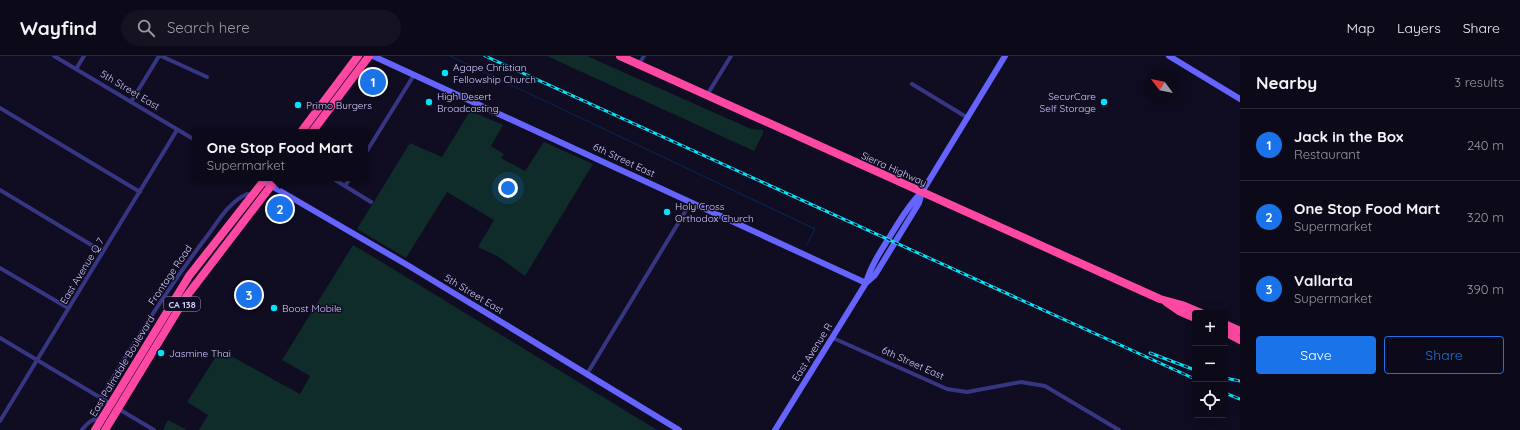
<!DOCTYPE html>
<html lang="en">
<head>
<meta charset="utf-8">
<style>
  body { margin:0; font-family:Quicksand,sans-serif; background:#151222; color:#f1f3f6 }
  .controls { position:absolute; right:12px; bottom:12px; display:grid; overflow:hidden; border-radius:4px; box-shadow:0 4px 16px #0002 }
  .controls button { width:36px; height:36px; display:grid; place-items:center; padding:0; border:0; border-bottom:1px solid #2c2a38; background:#0c0919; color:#f1f3f6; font:20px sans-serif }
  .compass { position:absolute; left:1144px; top:12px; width:36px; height:36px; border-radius:50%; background:#0c0919; box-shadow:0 4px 16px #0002; rotate:302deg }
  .you { position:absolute; left:508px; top:132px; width:14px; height:14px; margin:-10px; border:3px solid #fff; border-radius:50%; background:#1a73e8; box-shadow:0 0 0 6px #1a73e833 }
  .badge { display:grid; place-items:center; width:26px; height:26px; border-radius:50%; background:#1a73e8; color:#fff; font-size:13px; font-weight:700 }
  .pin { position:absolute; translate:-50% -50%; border:2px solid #fff; box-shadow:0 1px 4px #0006 }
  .popup { position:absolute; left:192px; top:73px; width:176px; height:52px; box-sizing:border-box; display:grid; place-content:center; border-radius:4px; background:#0c0919; filter:drop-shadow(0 1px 3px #0005); font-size:13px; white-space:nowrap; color:#9a9aa2 }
  .popup b { font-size:15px; color:#f1f3f6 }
  .popup::after { content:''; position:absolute; left:50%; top:100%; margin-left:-8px; border:8px solid transparent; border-top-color:#0c0919 }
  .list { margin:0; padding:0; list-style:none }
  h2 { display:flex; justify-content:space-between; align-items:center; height:52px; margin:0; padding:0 16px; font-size:17px }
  h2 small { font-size:13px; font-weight:400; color:#9a9aa2 }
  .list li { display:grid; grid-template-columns:26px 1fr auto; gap:12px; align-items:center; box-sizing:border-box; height:72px; padding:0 16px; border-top:1px solid #2c2a38 }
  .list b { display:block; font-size:15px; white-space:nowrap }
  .list p { margin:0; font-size:13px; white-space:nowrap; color:#9a9aa2 }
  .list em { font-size:13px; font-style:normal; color:#9a9aa2 }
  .actions { display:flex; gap:8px; padding:12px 16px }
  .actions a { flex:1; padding:9px 0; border:1px solid #1a73e8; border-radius:4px; text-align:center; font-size:14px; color:#1a73e8 }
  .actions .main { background:#1a73e8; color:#fff }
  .icon { flex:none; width:22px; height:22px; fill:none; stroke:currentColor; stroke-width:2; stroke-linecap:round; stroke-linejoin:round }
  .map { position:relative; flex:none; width:1240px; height:374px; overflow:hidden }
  header { display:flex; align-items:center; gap:24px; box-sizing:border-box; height:56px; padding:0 20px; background:#0c0919; border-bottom:1px solid #2c2a38 }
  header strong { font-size:19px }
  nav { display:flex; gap:22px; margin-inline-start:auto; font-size:14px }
  .search { width:280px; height:36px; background:#151222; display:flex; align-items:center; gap:10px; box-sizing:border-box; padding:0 14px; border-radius:22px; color:#9a9aa2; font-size:15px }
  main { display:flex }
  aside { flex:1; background:#0c0919 }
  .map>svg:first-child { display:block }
  .green { fill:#0f2c2a }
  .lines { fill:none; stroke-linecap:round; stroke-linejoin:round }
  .stream { stroke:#0a2043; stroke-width:1.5 }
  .street { stroke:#373682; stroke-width:4 }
  .secondary { stroke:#6564ff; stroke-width:6 }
  .highway { stroke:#ff48a3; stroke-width:8 }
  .rail-casing { stroke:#00e3f8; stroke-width:3 }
  .rail { stroke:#100c21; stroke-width:1.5; stroke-dasharray:4.5; stroke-linecap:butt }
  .poi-dot { fill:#00e3f8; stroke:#100c21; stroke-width:1.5 }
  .labels { text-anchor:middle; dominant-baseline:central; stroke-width:3; stroke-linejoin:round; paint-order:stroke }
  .shield { fill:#100c21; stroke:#9893bc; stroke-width:1 }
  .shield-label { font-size:9px; font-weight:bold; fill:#d2cdff }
  .poi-label { font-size:10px; fill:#d2cdff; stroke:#100c21; text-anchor:start }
  .street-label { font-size:10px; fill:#d2cdff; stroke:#100c21 }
</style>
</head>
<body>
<header>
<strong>Wayfind</strong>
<div class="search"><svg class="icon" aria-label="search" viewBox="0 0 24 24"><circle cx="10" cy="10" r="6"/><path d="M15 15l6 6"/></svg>Search here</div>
<nav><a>Map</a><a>Layers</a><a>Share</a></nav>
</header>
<main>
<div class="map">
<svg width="1240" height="374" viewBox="0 0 1240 374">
  <rect width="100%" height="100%" fill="#100c21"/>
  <!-- green -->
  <path class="green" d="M547,0H587L751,73L763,74V77L754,95Z
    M470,55L503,69L491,90L504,98L501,102L525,115L544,86L593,108L525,220L497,200L478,191L494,164L447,136L406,202L357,173L410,87L442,101Z
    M353,189L380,205L657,374H199L208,359L187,346L220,294L300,338L310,320L282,304Z
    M168,364L187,374H163Z"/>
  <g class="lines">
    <!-- stream -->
    <path class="stream" d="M450,0L815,173L807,188"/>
    <!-- street -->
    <path class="street" d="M54,0L195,84
      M161,0L207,21
      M639,8L644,0
      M76,13L84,0
      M912,28L968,62
      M707,39L731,0
      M131,46L159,0
      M0,52L140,136
      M365,98L414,19
      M257,122L263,125
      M332,122L371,146
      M345,130L350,122
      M0,134L103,196
      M0,212L68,252
      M0,282L111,348
      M833,282L947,333L967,336L1021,326L1045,330L1119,374
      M587,318L691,146
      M101,342C134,286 168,231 208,179C219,164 229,146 247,138L252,139
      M117,352L154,374
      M0,365L177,74
      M82,374C88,366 92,363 102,362"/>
    <!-- secondary -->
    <path class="secondary" d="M373,0L866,227
      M1169,0L1240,43
      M263,125L409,210L679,374
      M866,227L875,219L919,147L922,136
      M775,374L866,227C871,209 882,193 892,177C901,163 909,148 922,136L1005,0"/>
    <!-- highway -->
    <path class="highway" d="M620,0L1160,243L1182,249L1201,257
      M301,76L358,0
      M312,76L369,0
      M1166,246L1179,255L1195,262
      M1225,268L1240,275
      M1225,276L1240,284
      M95,374L189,220L266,122
      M105,374L186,241L277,122"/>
    <!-- rail casing -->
    <g class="rail-casing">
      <path id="rail" d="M485,0L1195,323
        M1150,297L1195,314
        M1225,322L1240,325
        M1225,337L1240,343"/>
    </g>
    <!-- rail -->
    <use href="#rail" class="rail"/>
  </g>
  <!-- markers -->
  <g class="poi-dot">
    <circle cx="445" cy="17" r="4"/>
    <circle cx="429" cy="46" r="4"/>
    <circle cx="1104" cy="46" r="4"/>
    <circle cx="298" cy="49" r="4"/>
    <circle cx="667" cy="156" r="4"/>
    <circle cx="274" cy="252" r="4"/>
    <circle cx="161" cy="297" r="4"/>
  </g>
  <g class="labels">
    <!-- shield labels -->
    <rect class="shield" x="164" y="241" width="36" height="14" rx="3"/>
    <g class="shield-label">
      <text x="182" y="248">CA 138</text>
    </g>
    <!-- poi labels -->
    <g class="poi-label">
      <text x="453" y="11">Agape Christian<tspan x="453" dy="12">Fellowship Church</tspan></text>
      <text x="437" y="40">High Desert<tspan x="437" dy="12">Broadcasting</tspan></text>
      <text x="1096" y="40" text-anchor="end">SecurCare<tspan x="1096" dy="12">Self Storage</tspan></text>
      <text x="306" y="49">Primo Burgers</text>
      <text x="675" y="150">Holy Cross<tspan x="675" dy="12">Orthodox Church</tspan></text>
      <text x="282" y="252">Boost Mobile</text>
      <text x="169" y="297">Jasmine Thai</text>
    </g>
    <!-- street labels -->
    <g class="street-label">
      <text transform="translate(130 34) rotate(31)">5th Street East</text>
      <text transform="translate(624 104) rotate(25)">6th Street East</text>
      <text transform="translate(894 113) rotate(24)">Sierra Highway</text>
      <text transform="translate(82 215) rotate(-59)">East Avenue Q 7</text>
      <text transform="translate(170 219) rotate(-56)">Frontage Road</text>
      <text transform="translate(474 238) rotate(31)">5th Street East</text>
      <text transform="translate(812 296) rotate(-58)">East Avenue R</text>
      <text transform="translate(913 307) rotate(24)">6th Street East</text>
      <text transform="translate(122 310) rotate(-59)">East Palmdale Boulevard</text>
    </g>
  </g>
</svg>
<div class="controls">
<button>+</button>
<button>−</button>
<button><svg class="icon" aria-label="locate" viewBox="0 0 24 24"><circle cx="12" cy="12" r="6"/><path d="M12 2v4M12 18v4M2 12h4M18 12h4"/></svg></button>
</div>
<svg class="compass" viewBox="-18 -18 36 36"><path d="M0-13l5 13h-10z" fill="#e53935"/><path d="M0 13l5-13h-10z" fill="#9a9aa2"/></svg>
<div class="you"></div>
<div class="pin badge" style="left:373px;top:26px">1</div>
<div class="pin badge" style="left:280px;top:153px">2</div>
<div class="popup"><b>One Stop Food Mart</b>Supermarket</div>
<div class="pin badge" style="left:249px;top:239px">3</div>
</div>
<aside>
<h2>Nearby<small>3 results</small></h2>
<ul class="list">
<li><span class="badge">1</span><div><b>Jack in the Box</b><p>Restaurant</p></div><em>240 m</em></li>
<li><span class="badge">2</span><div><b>One Stop Food Mart</b><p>Supermarket</p></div><em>320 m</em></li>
<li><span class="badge">3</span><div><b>Vallarta</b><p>Supermarket</p></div><em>390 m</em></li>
</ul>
<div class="actions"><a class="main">Save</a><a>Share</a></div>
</aside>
</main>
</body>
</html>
